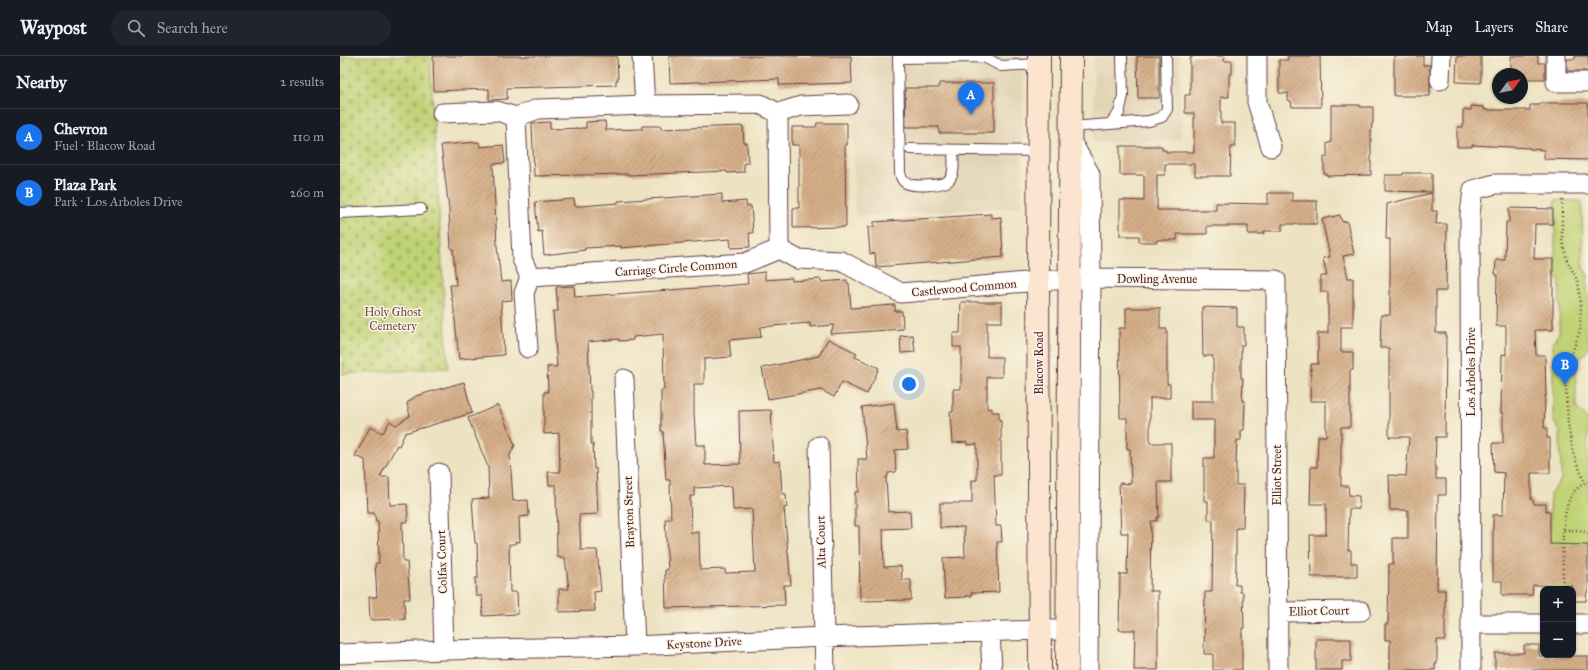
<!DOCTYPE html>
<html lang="en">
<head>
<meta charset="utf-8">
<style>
  body { margin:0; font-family:"IM FELL Great Primer",serif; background:#20242c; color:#f1f3f6 }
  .controls { position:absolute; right:12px; bottom:12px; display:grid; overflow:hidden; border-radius:8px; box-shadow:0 1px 3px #0004 }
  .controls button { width:36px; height:36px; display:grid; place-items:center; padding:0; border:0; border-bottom:1px solid #363941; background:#171b24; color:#f1f3f6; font:20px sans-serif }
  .compass { position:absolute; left:1152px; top:12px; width:36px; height:36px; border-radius:50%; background:#171b24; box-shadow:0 1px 3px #0004; rotate:57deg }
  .you { position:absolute; left:569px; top:328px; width:14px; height:14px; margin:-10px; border:3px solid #fff; border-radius:50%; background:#1a73e8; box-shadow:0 0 0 6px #1a73e833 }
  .badge { display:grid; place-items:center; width:26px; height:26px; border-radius:50%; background:#1a73e8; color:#fff; font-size:13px; font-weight:700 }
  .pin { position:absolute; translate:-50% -33px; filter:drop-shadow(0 1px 2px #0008) }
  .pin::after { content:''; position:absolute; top:21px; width:14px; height:12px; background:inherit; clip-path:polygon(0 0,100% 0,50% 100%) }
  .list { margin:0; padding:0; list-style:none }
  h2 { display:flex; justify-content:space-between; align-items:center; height:52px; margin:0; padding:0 16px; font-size:17px }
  h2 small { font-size:13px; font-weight:400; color:#9ea1a6 }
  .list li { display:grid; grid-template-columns:26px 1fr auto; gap:12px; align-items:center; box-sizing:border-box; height:56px; padding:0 16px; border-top:1px solid #363941 }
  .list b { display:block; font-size:15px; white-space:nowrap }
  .list p { margin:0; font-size:13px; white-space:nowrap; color:#9ea1a6 }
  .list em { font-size:13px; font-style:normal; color:#9ea1a6 }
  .icon { flex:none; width:22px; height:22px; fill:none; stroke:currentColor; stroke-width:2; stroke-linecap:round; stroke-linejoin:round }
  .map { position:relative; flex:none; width:1248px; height:614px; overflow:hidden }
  header { display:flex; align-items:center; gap:24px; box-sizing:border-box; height:56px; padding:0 20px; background:#171b24; border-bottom:1px solid #363941 }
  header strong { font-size:19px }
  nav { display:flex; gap:22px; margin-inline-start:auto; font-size:14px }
  .search { width:280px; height:36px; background:#20242c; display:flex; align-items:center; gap:10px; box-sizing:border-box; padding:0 14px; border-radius:22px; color:#9ea1a6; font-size:15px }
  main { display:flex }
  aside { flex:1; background:#171b24 }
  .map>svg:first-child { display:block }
  .built { fill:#e1d3b4 }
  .cemetery { fill:url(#cemetery-stones); stroke:#847850 }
  .park { fill:#bfd275; stroke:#847850 }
  .building { fill:url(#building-hatch); fill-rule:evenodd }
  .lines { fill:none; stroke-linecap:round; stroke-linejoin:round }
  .service-casing { stroke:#623c42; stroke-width:12 }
  .minor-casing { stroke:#623c42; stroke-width:21 }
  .secondary-casing { stroke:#623c42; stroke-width:24 }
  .path { stroke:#623c42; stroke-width:2.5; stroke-dasharray:1 3; stroke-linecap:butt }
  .service { stroke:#fff; stroke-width:10 }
  .minor { stroke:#fff; stroke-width:19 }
  .secondary { stroke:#fbe5cf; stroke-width:22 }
  .labels { text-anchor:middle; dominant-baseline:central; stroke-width:3; stroke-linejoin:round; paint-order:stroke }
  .street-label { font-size:12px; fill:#4a1f2b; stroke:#fcf5e5 }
  .park-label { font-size:12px; fill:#674c3e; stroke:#fcf5e5 }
</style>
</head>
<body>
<header>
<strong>Waypost</strong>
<div class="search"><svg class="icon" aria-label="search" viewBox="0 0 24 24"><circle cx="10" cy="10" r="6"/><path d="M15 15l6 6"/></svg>Search here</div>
<nav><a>Map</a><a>Layers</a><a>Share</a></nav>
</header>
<main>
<aside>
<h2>Nearby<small>2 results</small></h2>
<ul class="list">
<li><span class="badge">A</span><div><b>Chevron</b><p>Fuel · Blacow Road</p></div><em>110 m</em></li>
<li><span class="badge">B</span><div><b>Plaza Park</b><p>Park · Los Arboles Drive</p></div><em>260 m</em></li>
</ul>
</aside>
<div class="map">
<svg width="1248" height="614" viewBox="0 0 1248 614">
  <defs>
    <pattern id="cemetery-stones" width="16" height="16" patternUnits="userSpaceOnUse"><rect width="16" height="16" fill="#bfd275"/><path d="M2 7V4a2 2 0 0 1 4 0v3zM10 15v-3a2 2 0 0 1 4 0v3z" fill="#a6b465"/></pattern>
    <pattern id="building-hatch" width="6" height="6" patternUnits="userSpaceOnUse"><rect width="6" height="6" fill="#d5af89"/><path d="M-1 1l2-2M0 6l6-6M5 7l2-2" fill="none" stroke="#af8e70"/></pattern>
  </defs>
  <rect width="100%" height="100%" fill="#fcf5e5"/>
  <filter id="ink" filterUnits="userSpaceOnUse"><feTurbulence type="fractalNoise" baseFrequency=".025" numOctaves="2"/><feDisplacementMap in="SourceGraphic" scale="8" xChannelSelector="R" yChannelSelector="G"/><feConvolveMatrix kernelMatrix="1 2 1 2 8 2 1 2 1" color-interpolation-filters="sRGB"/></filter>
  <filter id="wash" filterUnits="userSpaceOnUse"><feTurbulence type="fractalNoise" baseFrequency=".012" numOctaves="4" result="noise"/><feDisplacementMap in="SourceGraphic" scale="16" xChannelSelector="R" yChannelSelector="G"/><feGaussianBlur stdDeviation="0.9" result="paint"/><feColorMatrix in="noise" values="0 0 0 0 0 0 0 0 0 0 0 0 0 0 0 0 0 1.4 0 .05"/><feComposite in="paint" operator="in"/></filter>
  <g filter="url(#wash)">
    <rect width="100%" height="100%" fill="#ede3c2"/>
    <!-- built -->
    <path class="built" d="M512,0H684L682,151L515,160Z
      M753,0H840L841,84L754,87Z"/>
    <!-- cemetery -->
    <path class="cemetery" d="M0,0H90L108,312L3,318V297H0Z"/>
    <!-- park -->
    <path class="park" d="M1215,144L1242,145L1243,212L1248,218V294L1236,307V351L1248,363V488H1233L1232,533H1211L1210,438L1221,424L1220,376L1213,364V286L1219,277L1220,226L1215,221Z"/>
    <g id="blocks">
      <!-- building -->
      <path class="building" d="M93,0H277L278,24H276V29L167,32V43L149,44V33L94,35Z
        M329,0H511L512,27L439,29V23L330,27Z
        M797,0H819V42H798Z
        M852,0H884V5H892V18H889V41H881V67H895V91H891L890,120H855V112H854V108H825V119H817V154H876V147L928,148V137H952V145H977V168H942V175H924V178H908V170H867V178H837V184H817V186H799V180H780V144L804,145V119H780V90H822V94H826V96H854V57H845V39H850V2H852Z
        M948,0H980L981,51H952L951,45H948V37H939V4H948Z
        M1054,0H1083V9H1090V40H1054Z
        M1117,0H1141V27L1116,26Z
        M1171,0H1198V7H1205V23H1182V18H1171Z
        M1235,0H1248V15H1227V3H1235Z
        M599,27H654V77H599V71H566L565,32H599Z
        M1200,47H1248V104L1204,103V94L1190,93V92L1132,89V91H1117V71H1123V54H1131V50L1144,51V54H1190V49H1200Z
        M991,49H1020V51H1033V67H1032L1031,78V119L987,120V118H984V101H987V87H991Z
        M265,65L266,74L302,73V70H321V73L403,70L404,87H407L408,107H404V116L387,117V115L288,119V118L194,120L192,67L210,66V73L246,72V66Z
        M477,67H507V89H505L506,171L453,172V152H459V89H452V71H476Z
        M139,86L140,91L163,89L165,107L153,108L157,190L161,226L171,225L172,244L161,245L164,299L119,303L113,245H112L110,229H116L113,193H111L109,153L101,89Z
        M1063,117H1092V136L1045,135V119H1063Z
        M1092,137V155H1097L1096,168H1107L1106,235H1096V277H1106L1105,381H1096L1095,410H1096V423H1106V439H1098L1097,534H1105V584H1097V608H1095V614H1050V584H1045V568H1048L1049,508H1053V482H1068V454H1050L1049,419L1066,420L1069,381H1049V292H1040L1041,259H1050V183H1046L1047,148Z
        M382,138V147L406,145V150H411L413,177H409L410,191L391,192L390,183L281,192V190L245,192V194L204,199L202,175L198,176L195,146L234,143L235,150H241L278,147V145Z
        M1169,152L1213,153V168H1195L1194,203H1213V274H1195L1196,299H1205L1206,340H1205L1204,372H1207V382H1210V417H1191V444H1193L1194,448H1206V455H1210V488L1248,489V535H1247L1246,545H1233L1232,530L1193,529L1192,539H1162V525H1153V459H1163L1164,417L1154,416L1153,387H1163V357H1161L1162,298L1166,299V270H1156L1157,218H1155L1156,204H1165L1166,166H1169Z
        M651,158V162L661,161L663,201L536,211L535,197L530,198L528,171H534V166Z
        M1000,159L1002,166L1007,165L1014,198L1003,200L1008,222H1013V271H1001V296H1013V314H1010V371H1001V430H1008L1009,439L1019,440V453H1009L1008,494H1011V507H1017V521H971L970,479H986V448H970L971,411H977L978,380H986V345H970L971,308H978V277H988V236H981V220H987L983,202L990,201L982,163Z
        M425,216V224L452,222V225L481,223V226L507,224V227H509L511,252L555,249V255H562L563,273L490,278L494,269L470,271V267L420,271L421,281L389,284L391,301L364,303V328H354V357L356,389H365V409L400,408L399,355L431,354L434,406L440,405L442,438H446L447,451L444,452L451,529H444L445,549L326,552L325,514H328L325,463H331L330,424H326L323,375H321V334H324L323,278L293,281V284L279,285V283L248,286L250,335H251V388H253L254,413L256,412L258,458L239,459L241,494H257L261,535L254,536L255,555L219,556V533H229L225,502H220V501H217L216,429H209L208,416H220L219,377L204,378V336H208L207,311H217L213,255H218L216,231L234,230L235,241L371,231L408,228L407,218ZM392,430L393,454L412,453L415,516L385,517V513L360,514L359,476L351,477L350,440H354V432Z
        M621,246H662V266H647V301H662V321H647V353L652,352V356H659V364H661V419H654L656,470H661L662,486H657L659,536L631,537L632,540H626V541L605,542L603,502L625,501L624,471L600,472V447H632V424H637V388L627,389V386L612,387L610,356H613V333H621V291H613V277H620Z
        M862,251L897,252V271H904V289H901V322H903L902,345H905L904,374H901V384H897L896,406V429H904L903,472H896V509L895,529H900V536H903L904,572H902V614H873V598H864L865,536H872L873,464H868V445H864V402H874V364H851V345H873V300H863Z
        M786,252H820V273H827V328H830V342H810V387H831V426H818L819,461H817V465H811L810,535H818V614H794L795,574H779L780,518H787L788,477H781L779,427L791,428L790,393H787V362H780L779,272H786Z
        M573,279L575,296L561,297L560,280Z
        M488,283L517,297L515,301L539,312L527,338L502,326L494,341L481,334L428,343L422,312L479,300Z
        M124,326L132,357L65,377L59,390L57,389L40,421H49L50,449L67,448L68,466H62L63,506H67L70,543H64L65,563L30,564L29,541H37L35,507H39L38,465H36L34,457H27L25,404L15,400L30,371L43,377L50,365L56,369L70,360L67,347L76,340Z
        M554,347L557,376L566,375L568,393L555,394L556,416L548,417V421H546L548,456L570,455L571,472L543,473L544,511L561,510L562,524H571V544L520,545L519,470H515V436H519L518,403H527L522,351Z
        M158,349L175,389L170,399L173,445L188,444L189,460L179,461L180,486L175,485L176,488H169L170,536H177L178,558L143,560L142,540H136L135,522H138L137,487H135L132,443L149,442L148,411L128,362Z
        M976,583H1011V605H1002V614H976Z
        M1184,589H1199V600H1248V614H1155V597H1184Z"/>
    </g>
  </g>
  <g filter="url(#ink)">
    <use href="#blocks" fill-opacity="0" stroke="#623c42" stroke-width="1"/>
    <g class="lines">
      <!-- service casing -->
      <g class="service-casing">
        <path id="service" d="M642,0L661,10L699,8
          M770,68L779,57L783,40L782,0
          M731,71L809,65L822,61L827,53L826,0
          M570,93L699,95
          M613,94C613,103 616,117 609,124C604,130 573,131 566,127C562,125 561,121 560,117L558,2L643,1
          M0,157L81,153"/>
      </g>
      <!-- minor casing -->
      <g class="minor-casing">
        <path id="minor" d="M302,0L305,49
          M917,0V46L931,91
          M1216,0V26H1248
          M1100,24L1101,0
          M102,57L157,55L176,61L198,53L305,49L420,48L438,57L461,50L508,48
          M438,57L439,193
          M176,61L182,203L190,221L184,237L188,292
          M731,85L750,118L751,222L748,614
          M439,193L457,203L501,205L561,237L698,225L751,222L936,224L938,614
          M190,221L405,207L439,193
          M284,323L295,590
          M479,390L485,614
          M99,417L104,594
          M938,556L1021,555
          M1132,568H1203
          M1233,568H1248
          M650,576L652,614
          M0,598L104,594L295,590L483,581L700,574H727
          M1131,614L1130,158L1133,134L1155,128H1248"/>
      </g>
      <!-- secondary casing -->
      <g class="secondary-casing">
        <path id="secondary" d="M699,0L698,225L700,614
          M727,614L731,0"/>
      </g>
      <!-- path -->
      <path class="path" d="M1222,144V184L1227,204L1238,226L1241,251L1240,275L1225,316L1228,368L1233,397L1245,427
        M1224,474H1239L1248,477
        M1223,533C1223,508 1220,465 1230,442C1233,435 1241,428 1248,426"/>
      <!-- service -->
      <use href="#service" class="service"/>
      <!-- minor -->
      <use href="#minor" class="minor"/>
      <!-- secondary -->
      <use href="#secondary" class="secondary"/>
    </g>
  </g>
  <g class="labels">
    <!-- street labels -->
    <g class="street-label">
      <text transform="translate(336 212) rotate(-4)">Carriage Circle Common</text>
      <text x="817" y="223">Dowling Avenue</text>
      <text transform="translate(624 232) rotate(-5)">Castlewood Common</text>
      <text transform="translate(699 307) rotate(-90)">Blacow Road</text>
      <text transform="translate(1131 316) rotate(-90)">Los Arboles Drive</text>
      <text transform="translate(937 419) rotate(-90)">Elliot Street</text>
      <text transform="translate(289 456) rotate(-92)">Brayton Street</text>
      <text transform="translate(481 486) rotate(-91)">Alta Court</text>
      <text transform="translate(102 506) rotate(-92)">Colfax Court</text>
      <text transform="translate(979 555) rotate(-1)">Elliot Court</text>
      <text transform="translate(364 587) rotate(-3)">Keystone Drive</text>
    </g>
    <!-- park labels -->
    <g class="park-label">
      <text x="53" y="256">Holy Ghost<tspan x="53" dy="14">Cemetery</tspan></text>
    </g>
  </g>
</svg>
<div class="controls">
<button>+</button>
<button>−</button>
</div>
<svg class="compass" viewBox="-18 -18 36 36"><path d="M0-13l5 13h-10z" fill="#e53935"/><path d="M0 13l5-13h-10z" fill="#9ea1a6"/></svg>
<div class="you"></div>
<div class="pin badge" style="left:631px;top:59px">A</div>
<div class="pin badge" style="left:1225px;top:329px">B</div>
</div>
</main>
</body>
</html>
